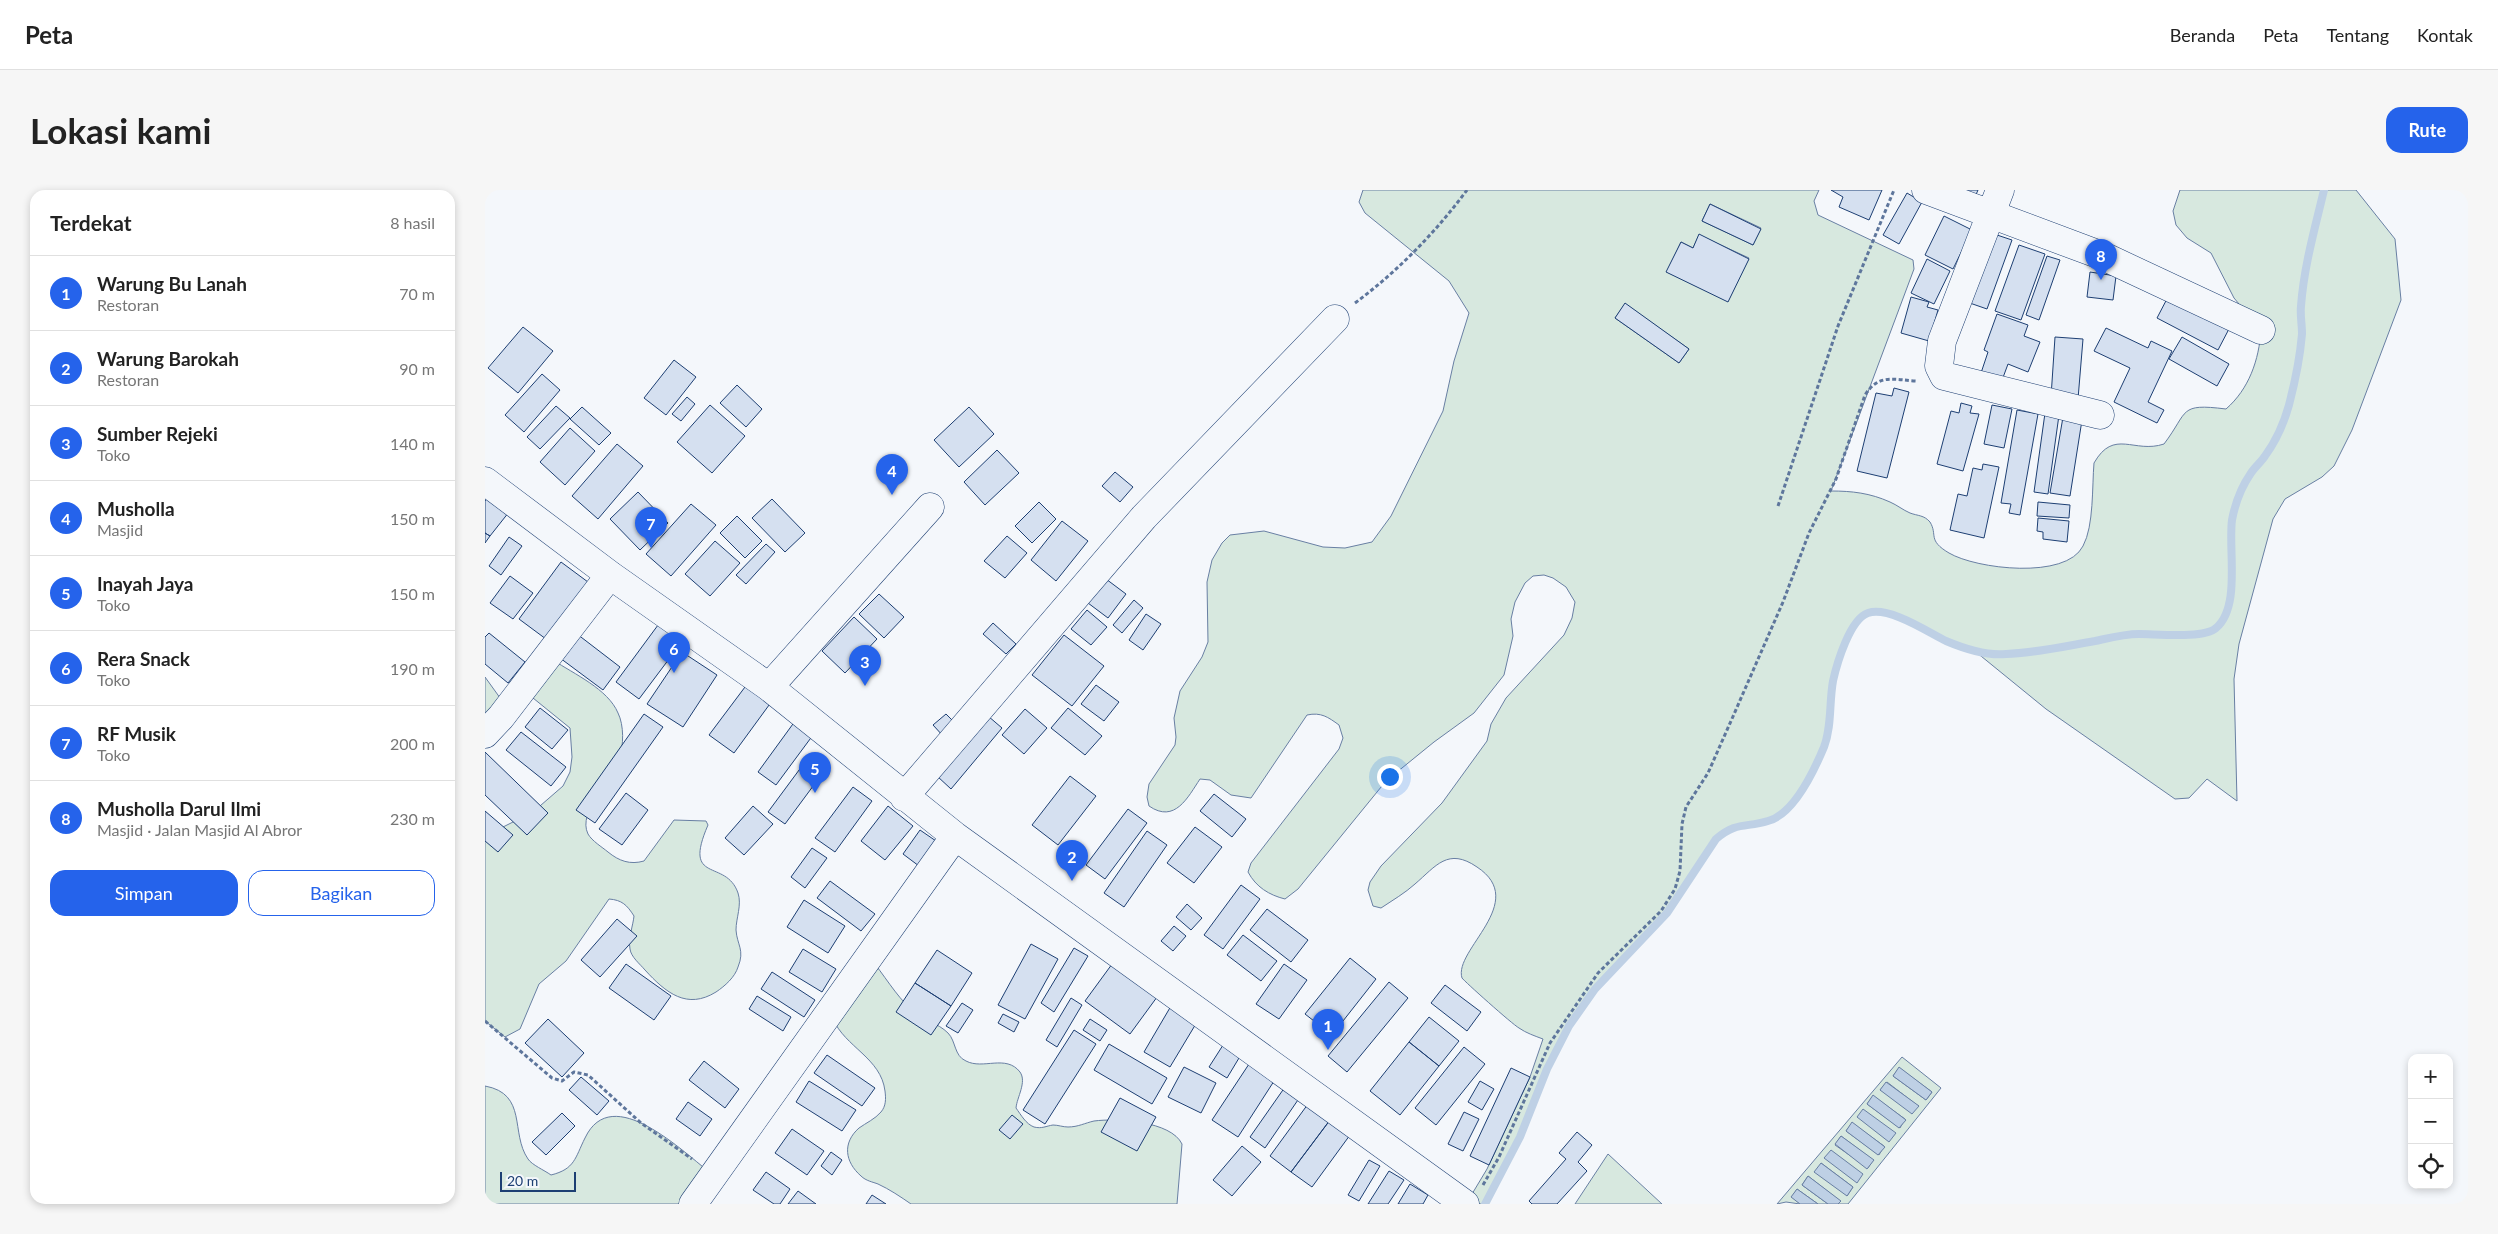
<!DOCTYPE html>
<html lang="id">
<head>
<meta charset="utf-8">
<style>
  body { margin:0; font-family:Lato,sans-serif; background:#f6f6f6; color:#222 }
  .controls { position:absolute; right:15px; bottom:15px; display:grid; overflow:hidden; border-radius:10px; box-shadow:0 2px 8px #0003 }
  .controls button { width:45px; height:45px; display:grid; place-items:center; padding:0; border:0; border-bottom:1px solid #e0e0e0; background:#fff; color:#222; font:25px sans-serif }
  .scale { position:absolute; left:15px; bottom:12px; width:76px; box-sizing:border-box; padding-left:5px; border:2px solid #1d3f73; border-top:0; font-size:14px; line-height:18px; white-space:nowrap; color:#1d3f73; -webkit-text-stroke:4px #f4f7fb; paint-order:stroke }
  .you { position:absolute; left:904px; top:586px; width:18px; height:18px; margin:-12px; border:4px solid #fff; border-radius:50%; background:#1a73e8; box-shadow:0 0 0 8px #1a73e833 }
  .badge { display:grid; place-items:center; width:32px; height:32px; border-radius:50%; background:#2563eb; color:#fff; font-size:16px; font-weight:700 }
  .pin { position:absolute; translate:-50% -41px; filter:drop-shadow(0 1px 2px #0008) }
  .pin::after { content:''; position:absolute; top:26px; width:18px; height:15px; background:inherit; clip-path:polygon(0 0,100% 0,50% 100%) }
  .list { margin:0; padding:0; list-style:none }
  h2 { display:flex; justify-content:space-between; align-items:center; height:65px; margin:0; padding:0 20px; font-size:21px }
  h2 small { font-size:16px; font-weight:400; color:#767676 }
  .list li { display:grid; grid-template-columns:32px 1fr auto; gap:15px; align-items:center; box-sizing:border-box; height:75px; padding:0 20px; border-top:1px solid #e0e0e0 }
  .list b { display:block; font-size:19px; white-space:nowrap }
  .list p { margin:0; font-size:16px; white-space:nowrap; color:#767676 }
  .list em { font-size:16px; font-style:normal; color:#767676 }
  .actions { display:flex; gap:10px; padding:15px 20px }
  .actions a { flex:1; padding:11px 0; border:1px solid #2563eb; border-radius:15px; text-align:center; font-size:18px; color:#2563eb }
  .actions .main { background:#2563eb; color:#fff }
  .icon { flex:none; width:28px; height:28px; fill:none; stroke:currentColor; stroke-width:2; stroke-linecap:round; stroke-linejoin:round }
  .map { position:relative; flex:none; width:1983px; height:1014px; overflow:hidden; border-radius:15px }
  header { display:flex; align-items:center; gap:30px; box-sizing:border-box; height:70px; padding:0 25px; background:#fff; border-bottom:1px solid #e0e0e0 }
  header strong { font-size:24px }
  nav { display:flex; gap:28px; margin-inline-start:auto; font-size:18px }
  .intro { display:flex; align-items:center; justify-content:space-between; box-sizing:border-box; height:120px; padding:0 30px }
  h1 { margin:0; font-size:35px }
  .button { padding:12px 22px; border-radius:15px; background:#2563eb; color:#fff; font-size:18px; font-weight:700 }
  main { display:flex; gap:30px; padding:0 30px }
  aside { flex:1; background:#fff; border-radius:15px; box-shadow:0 2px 8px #0003 }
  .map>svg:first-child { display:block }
  .green { fill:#d7e8df; stroke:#687fa3; fill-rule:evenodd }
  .water { fill:#bed0e5; stroke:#687fa3 }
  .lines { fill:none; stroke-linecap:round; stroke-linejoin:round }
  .stream { stroke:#bed0e5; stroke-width:8 }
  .building { fill:#d5e0f0; stroke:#1d3f73 }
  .minor-casing { stroke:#1d3f73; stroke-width:29 }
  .path { stroke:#5e769c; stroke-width:3; stroke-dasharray:4 2.5; stroke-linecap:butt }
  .minor { stroke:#f4f7fb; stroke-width:28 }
</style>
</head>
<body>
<header>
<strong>Peta</strong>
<nav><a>Beranda</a><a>Peta</a><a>Tentang</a><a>Kontak</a></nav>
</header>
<div class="intro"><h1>Lokasi kami</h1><a class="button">Rute</a></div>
<main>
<aside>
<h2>Terdekat<small>8 hasil</small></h2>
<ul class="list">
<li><span class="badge">1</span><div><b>Warung Bu Lanah</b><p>Restoran</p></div><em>70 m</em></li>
<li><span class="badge">2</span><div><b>Warung Barokah</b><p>Restoran</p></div><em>90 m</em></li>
<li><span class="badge">3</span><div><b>Sumber Rejeki</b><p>Toko</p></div><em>140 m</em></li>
<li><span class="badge">4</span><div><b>Musholla</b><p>Masjid</p></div><em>150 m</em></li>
<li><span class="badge">5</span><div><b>Inayah Jaya</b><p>Toko</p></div><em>150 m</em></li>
<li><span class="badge">6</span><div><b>Rera Snack</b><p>Toko</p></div><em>190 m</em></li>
<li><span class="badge">7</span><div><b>RF Musik</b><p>Toko</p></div><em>200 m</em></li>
<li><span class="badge">8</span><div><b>Musholla Darul Ilmi</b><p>Masjid · Jalan Masjid Al Abror</p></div><em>230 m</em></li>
</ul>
<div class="actions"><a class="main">Simpan</a><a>Bagikan</a></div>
</aside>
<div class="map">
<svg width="1983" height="1014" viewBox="0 0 1983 1014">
  <rect width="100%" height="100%" fill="#f4f7fb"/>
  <!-- green -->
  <path class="green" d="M878,0H1334L1329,11L1333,25L1428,70L1429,79L1346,301C1367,301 1385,303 1405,312C1412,315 1418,320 1425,323C1433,326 1439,325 1445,332C1453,345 1442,350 1464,363C1491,379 1581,390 1598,356C1609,336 1607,296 1609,273C1629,238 1649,264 1679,254C1704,221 1693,213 1741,219C1764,199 1774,170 1776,140L1749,108L1726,63L1702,48L1691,35L1688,21L1695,0H1871L1910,49L1916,110L1867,240L1849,276L1837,287L1800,309L1788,329L1754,454L1749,489L1752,611L1722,589L1704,608L1690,609L1561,519L1491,462L1419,430L1400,423L1385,422L1373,429L1355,464L1348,492L1346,527L1339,556L1325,585L1303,620L1292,628L1255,635L1241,640L1231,649L1182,723L1110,799L1084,836L1062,879L1035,947L1000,1014H981L1002,979L1045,887L1058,849C1050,846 1041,843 1034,838C1027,834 979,791 977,788C968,760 1045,712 992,677C963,657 951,676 930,694C920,703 908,710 896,718L888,716L883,700L885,692L896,676L957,613L1002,551L1006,534L1021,508L1079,445L1087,428L1090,412L1081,397L1068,388L1059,385L1048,386L1040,393L1030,412L1026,429L1028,446L1019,485L989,523L949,552L901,591L813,699L800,709C784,705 771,697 763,682L766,673L854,559L858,548L854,535C843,527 836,522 822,525L766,608L746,605L725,590L715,589C703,607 690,634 664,616L662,607L664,594L690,555L691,547L689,528L695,501L717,467L723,452L722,392L727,370L737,353L745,345L779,341L838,357L860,358L887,352L906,326L958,221L969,171L984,123L964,91L880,23L874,12ZM1225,14L1276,38L1268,55L1217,31ZM1214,45L1264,68L1243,111L1182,82L1196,52L1208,58ZM1140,114L1204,159L1194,173L1130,128Z
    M68,470C89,484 123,499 133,523C139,535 139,556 134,568C127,588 92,622 103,644C107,651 117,657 123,662C134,671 145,675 159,671L189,630L221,631L223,635C197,695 241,668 253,703C257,715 251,728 251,740C252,755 260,760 253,777C250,787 240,796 231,802C202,820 181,803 160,780C155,774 146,767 145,759C143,748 148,736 149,726C142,715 137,710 124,709L81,771L54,794L35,839L20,847L0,831V646L48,622L78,596L85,582L87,567L85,538L48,508Z
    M0,487L18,512L0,544Z
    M384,767C399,784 410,805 427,820C438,830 453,833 463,843C471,851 469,866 481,871C498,880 521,864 535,882C542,892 532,907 531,918C536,925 541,934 549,937C557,939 561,936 568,935C573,935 578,937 583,937C593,937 600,933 609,931C632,928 686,931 697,954L692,1014H426C416,1007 404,999 393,994C388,992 381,991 376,986C360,972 357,953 374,938C381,933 390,929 396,922C401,916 401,909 400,901C396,868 360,857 348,829Z
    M1417,867L1456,898L1363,1014H1353L1355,1011L1323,986L1317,995L1343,1014H1333L1312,999L1307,1007L1315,1014L1301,1012L1292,1014ZM1414,878L1447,902L1441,910L1408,886ZM1402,892L1433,916H1434L1395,900ZM1388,906L1420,929L1415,938L1382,914ZM1367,933L1399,956L1394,965L1361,941ZM1356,946L1388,970L1383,978L1350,955ZM1336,973L1368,997L1362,1006Z
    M0,896C43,904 25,943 43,969C47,975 59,980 66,985C90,979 90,968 100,948C127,891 198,962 228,985L208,1014H0Z
    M1123,964L1177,1014H1090Z"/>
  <!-- water -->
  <path class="water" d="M1414,877L1447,902L1441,910L1408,886Z
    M1401,892L1434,916L1427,924L1395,900Z
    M1388,905L1421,930L1414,938L1382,914Z
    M1378,919L1411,943L1404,952L1372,927Z
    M1367,932L1400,957L1393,965L1361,941Z
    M1356,946L1389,970L1382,979L1350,954Z
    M1346,960L1378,984L1372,993L1339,968Z
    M1336,973L1368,997L1362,1006L1329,982Z
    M1323,986L1356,1011L1353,1014H1343L1317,995Z
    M1312,999L1333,1014H1315L1306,1007Z"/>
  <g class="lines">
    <!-- stream -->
    <path class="stream" d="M1000,1014L1035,947L1062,879L1084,836L1110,799L1182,723L1231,649C1252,631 1261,638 1283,631C1309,624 1329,581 1339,557C1347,536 1344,513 1348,491C1352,473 1365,429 1383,423C1404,416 1443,442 1461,451C1480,459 1501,466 1521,464C1551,463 1581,456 1610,451C1624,448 1639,444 1654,444C1672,444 1719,449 1731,438C1756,417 1743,360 1747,330C1750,314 1757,296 1766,283C1770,277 1776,272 1780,266C1791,251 1799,233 1804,215C1810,192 1815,168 1817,144C1817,134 1815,125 1816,116C1819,76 1830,38 1839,0"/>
  </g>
  <!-- building -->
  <path class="building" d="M1346,0H1397L1384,30L1354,17L1358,7Z
    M1473,0H1493L1490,7Z
    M1422,3L1437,12L1414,54L1398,45Z
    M1225,14L1276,39L1268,55L1217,31Z
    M1459,26L1487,40L1468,79L1440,65Z
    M1503,42L1527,50L1502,119L1479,111Z
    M1214,44L1264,69L1243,112L1181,82L1196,52L1208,58Z
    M1534,55L1560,64L1536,130L1510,121Z
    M1562,66L1575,70L1554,130L1541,125Z
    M1442,69L1465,81L1449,114L1426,103Z
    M1605,82L1631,86L1628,110L1602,107Z
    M1684,105L1745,137L1733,160L1672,128Z
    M1426,107L1444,112L1442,117L1453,120L1444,151L1416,143Z
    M1140,113L1204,159L1194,173L1130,128Z
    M1512,124L1543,135L1539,146L1555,152L1543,182L1523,174L1516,193L1495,186L1503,162L1499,160Z
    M38,137L68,161L33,203L3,178Z
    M1621,138L1663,158L1666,151L1687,161L1663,212L1679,220L1672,233L1629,212L1645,178L1609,161Z
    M1570,147L1598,149L1593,209L1566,207Z
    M1697,147L1744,174L1732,196L1684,169Z
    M189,170L211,187L181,225L159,208Z
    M57,184L75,200L39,242L20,225Z
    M252,195L277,219L261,237L235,213Z
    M1409,198L1424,202L1402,288L1372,281L1391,203L1407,206Z
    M202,207L210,214L196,231L187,224Z
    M1476,213L1487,216L1485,223L1494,224L1478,281L1452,274L1466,221L1474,223Z
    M225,215L260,246L227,283L192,252Z
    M1507,215L1527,219L1519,258L1499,254Z
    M71,216L85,228L55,259L42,247Z
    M97,217L126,243L114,255L85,229Z
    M484,217L509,244L474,277L449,250Z
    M1532,220L1553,224L1535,325L1524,323L1526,314L1516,313Z
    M1560,223L1574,225L1563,304L1549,302Z
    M1578,227L1597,230L1585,306L1565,303Z
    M85,238L110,261L80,295L55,272Z
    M132,254L158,276L113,329L87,306Z
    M512,260L534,283L500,315L479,292Z
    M1498,274L1514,277L1499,348L1465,340L1473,304L1482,306L1488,278L1497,280Z
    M630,282L648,297L635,312L617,296Z
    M153,302L183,333L155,360L125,329Z
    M3,307L24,322L5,346L0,343V311Z
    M287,309L320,343L300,362L267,328Z
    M554,312L571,329L547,353L530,336Z
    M1553,312L1585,315L1584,328L1552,326Z
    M206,314L231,335L186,386L161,364Z
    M252,326L277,351L260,368L235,343Z
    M1553,328L1584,331L1582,352L1558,349V342L1552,341Z
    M577,331L603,351L571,391L546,370Z
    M0,343L5,346L0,353Z
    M522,346L542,363L520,388L499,371Z
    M24,347L37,356L16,385L4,376Z
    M230,351L255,373L225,406L200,384Z
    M281,354L290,362L261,394L251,385Z
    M76,372L107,395L65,452L34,429Z
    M25,386L48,403L28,429L5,413Z
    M621,389L641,404L623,428L603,413Z
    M394,404L419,427L399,448L374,424Z
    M649,410L658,418L637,443L628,435Z
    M602,420L622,437L606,455L586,439Z
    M661,424L676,434L658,460L644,450Z
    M369,427L392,449L360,483L337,461Z
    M176,431L199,449L154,509L131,492Z
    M508,433L531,454L521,464L498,444Z
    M4,443L40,472L23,493L0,474V447Z
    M92,444L135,477L118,500L75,468Z
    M579,445L619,476L587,516L547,485Z
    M197,462L232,485L198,537L162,514Z
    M263,493L287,511L249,563L224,545Z
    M611,495L634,512L619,531L596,514Z
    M55,518L83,540L67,559L40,537Z
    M583,518L617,546L600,565L566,538Z
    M540,519L562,538L539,564L517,545Z
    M159,524L178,537L110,633L91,620Z
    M461,524L472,535L459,547L448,535Z
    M503,526L517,538L466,599L452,586Z
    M313,527L331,541L291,595L273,582Z
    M36,542L81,577L66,596L21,560Z
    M0,562L63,623L42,645L0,605Z
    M320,572L337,584L300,634L283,622Z
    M585,586L611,606L573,655L547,635Z
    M368,597L387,611L350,662L330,648Z
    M141,603L163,620L137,655L114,639Z
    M729,604L761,629L747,647L715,621Z
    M268,616L288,634L259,665L240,648Z
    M403,616L428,636L400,670L376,651Z
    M643,619L662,633L620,689L601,675Z
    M0,621L28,645L13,662L0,651Z
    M710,637L737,657L709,693L682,673Z
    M435,640L451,651L434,676L418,664Z
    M662,641L682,655L639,717L619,703Z
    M327,658L342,668L320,698L306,687Z
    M345,691L390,724L376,741L332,708Z
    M756,695L775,709L738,759L719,745Z
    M319,710L360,736L343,763L302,737Z
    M702,714L717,728L706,740L691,727Z
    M782,719L823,750L806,772L765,740Z
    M132,729L152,746L115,787L96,770Z
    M689,736L701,746L688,761L676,751Z
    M758,745L792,771L776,791L742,765Z
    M546,754L573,769L540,829L513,815Z
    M589,758L603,766L569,822L556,813Z
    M318,759L351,779L337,802L304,782Z
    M452,760L487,783L466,816L430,793Z
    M865,768L891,789L847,845L820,824Z
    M630,770L675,803L645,844L600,811Z
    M141,774L186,806L169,830L124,798Z
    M799,774L822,790L794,829L771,814Z
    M287,782L330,810L319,827L276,799Z
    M904,792L923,808L862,882L843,866Z
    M430,793L466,816L446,845L411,822Z
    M960,795L996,822L982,841L946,813Z
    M272,806L306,827L298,841L264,819Z
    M586,808L597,815L572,857L561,850Z
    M477,813L488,820L473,843L461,836Z
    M686,816L712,832L685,877L659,862Z
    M518,824L534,832L529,842L513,833Z
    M944,827L974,851L954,876L924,852Z
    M63,829L99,863L77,887L40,853Z
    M605,829L622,840L615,851L598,840Z
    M589,840L611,854L560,934L538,920Z
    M740,852L757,863L742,888L724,877Z
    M924,852L954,876L915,925L885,901Z
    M624,854L682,888L667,914L609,880Z
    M979,857L1000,874L951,935L930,918Z
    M342,865L390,898L377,916L329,883Z
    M219,871L254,899L240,918L204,890Z
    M766,871L791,888L753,947L727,930Z
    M699,877L731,893L716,923L683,907Z
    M1026,878L1045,887L1004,975L985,966Z
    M96,887L124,911L112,925L84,900Z
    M324,891L371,920L357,941L311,912Z
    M995,891L1009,899L997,920L983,912Z
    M800,897L815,907L780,958L765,947Z
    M635,908L671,927L652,961L616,942Z
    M203,912L227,929L215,946L191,929Z
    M823,914L845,930L806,982L785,966Z
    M979,922L994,929L978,961L963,954Z
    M77,923L90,936L61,965L47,952Z
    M527,925L538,934L525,949L514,940Z
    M845,930L865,945L827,997L806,982Z
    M307,939L339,961L322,985L290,963Z
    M1092,942L1107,955L1093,972L1102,981L1072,1014H1047L1044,1011L1081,969L1074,963Z
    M757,956L776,972L747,1006L728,990Z
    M346,962L357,970L347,985L336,976Z
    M884,970L895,976L874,1011L863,1005Z
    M904,981L919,990L903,1014H883Z
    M281,982L305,999L295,1014H289L268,1000Z
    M925,994L943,1005L938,1014H913Z
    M313,1001L331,1014H303Z
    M387,1005L401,1014H381Z"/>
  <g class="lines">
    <!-- minor casing -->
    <g class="minor-casing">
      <path id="minor" d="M1441,0L1618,66L1776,140
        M1515,0L1457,151L1454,176L1459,186L1615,225
        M0,291L125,385L284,497L470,646L980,1014
        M284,497L445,317
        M0,544L16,527L125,385
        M419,607L659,327L850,129
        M208,1014L470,646"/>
    </g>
    <!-- path -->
    <path class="path" d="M870,113C913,81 950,43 982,0
      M1293,316L1353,136L1409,0
      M0,831L67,888L77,891L89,882L103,885L156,933L207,969
      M998,995L1014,967L1065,853L1113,783L1176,721L1190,699L1195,681L1197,634L1201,617L1223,583L1246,531L1298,412L1324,343L1351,289L1380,205C1394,183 1409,190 1432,191"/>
    <!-- minor -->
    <use href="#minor" class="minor"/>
  </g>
</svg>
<div class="controls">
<button>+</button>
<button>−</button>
<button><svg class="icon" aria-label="locate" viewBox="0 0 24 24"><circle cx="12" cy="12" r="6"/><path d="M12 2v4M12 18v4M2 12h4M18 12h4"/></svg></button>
</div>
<div class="scale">20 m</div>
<div class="you"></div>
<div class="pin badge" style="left:843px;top:860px">1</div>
<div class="pin badge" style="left:587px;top:691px">2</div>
<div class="pin badge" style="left:380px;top:496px">3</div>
<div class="pin badge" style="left:407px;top:305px">4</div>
<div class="pin badge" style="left:330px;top:603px">5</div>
<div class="pin badge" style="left:189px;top:483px">6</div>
<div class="pin badge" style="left:166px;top:358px">7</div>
<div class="pin badge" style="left:1616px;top:90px">8</div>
</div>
</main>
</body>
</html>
